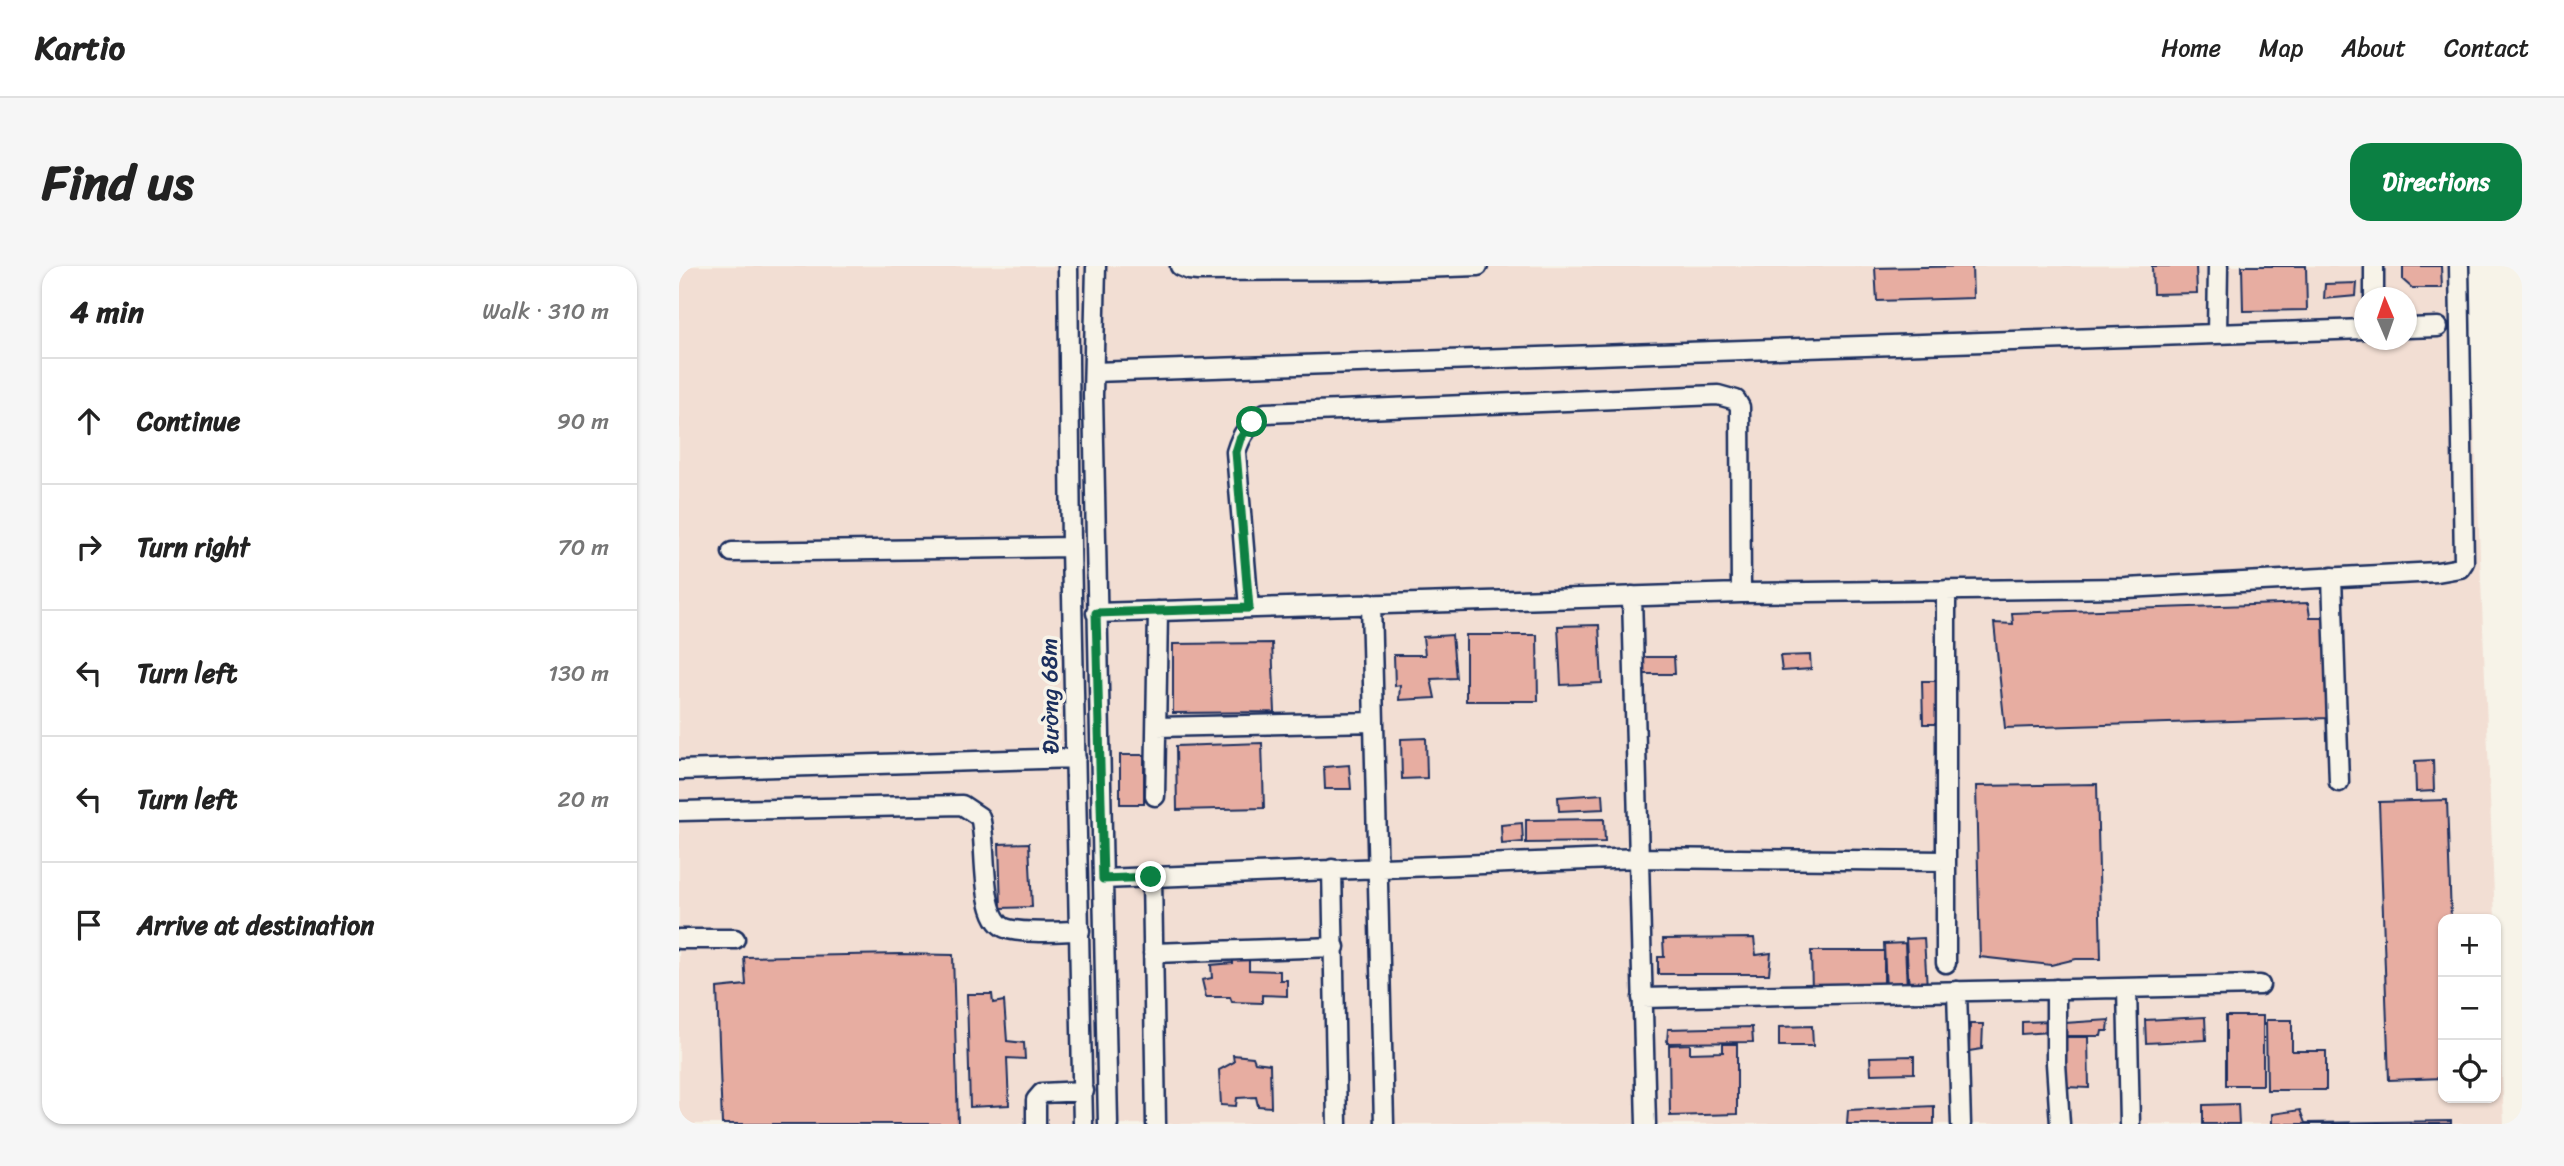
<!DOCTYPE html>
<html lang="en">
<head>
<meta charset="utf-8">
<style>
  body { margin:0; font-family:Sriracha,sans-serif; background:#f6f6f6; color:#222 }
  .controls { position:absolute; right:21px; bottom:21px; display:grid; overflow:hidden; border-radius:14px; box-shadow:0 2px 5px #0004 }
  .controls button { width:63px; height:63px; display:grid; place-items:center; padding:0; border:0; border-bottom:2px solid #e0e0e0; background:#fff; color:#222; font:35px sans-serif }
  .compass { position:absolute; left:1675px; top:21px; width:63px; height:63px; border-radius:50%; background:#fff; box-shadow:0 2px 5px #0004; rotate:358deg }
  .stop { position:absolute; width:21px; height:21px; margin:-16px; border:5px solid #0b8043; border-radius:50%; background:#fff }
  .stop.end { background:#0b8043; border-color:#fff; box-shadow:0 2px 7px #0008 }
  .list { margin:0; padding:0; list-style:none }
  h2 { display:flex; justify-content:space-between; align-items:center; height:91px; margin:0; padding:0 28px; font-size:30px }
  h2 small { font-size:23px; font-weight:400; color:#767676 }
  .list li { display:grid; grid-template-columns:46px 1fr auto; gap:21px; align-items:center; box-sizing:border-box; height:126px; padding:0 28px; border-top:2px solid #e0e0e0 }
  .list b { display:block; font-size:26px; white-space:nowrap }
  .list em { font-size:23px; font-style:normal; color:#767676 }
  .icon { flex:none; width:38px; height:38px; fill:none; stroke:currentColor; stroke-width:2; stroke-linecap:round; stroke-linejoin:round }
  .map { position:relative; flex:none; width:1843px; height:858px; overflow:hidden; border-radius:21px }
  header { display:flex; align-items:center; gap:42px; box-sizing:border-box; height:98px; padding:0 35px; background:#fff; border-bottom:2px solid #e0e0e0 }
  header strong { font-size:33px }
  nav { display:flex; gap:38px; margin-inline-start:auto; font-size:24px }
  .intro { display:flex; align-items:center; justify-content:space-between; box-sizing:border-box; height:168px; padding:0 42px }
  h1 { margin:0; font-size:49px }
  .button { padding:18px 32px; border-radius:21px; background:#0b8043; color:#fff; font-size:24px; font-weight:700 }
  main { display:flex; gap:42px; padding:0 42px }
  aside { flex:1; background:#fff; border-radius:21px; box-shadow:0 2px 5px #0004 }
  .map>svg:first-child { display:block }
  .built { fill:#f2ded3; fill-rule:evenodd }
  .building { fill:#e7ada1; stroke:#1b2f5e; stroke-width:2 }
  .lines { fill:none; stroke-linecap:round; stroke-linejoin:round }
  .minor-casing { stroke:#1b2f5e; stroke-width:23 }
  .minor { stroke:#f7f3e8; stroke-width:18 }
  .route { stroke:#0b8043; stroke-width:9 }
  .labels { text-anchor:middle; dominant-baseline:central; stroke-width:7; stroke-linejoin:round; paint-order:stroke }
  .street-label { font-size:23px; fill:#1b2f5e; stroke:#f7f3e8 }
</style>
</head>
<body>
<header>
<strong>Kartio</strong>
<nav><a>Home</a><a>Map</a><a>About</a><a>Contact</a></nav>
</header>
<div class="intro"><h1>Find us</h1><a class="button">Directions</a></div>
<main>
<aside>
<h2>4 min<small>Walk · 310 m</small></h2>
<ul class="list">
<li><svg class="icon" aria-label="ahead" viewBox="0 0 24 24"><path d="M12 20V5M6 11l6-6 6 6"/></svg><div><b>Continue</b></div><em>90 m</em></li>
<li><svg class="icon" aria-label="right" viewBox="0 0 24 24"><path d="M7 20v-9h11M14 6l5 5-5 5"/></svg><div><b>Turn right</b></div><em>70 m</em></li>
<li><svg class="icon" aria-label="left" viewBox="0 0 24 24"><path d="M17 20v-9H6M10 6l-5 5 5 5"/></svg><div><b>Turn left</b></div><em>130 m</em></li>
<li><svg class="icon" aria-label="left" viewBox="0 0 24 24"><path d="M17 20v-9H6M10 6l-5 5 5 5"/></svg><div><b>Turn left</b></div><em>20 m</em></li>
<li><svg class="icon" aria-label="arrive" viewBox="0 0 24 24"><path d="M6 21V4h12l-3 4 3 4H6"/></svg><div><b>Arrive at destination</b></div></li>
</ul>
</aside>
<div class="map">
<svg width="1843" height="858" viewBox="0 0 1843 858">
  <rect width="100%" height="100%" fill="#f7f3e8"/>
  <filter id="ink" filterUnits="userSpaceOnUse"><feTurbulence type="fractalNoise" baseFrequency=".0143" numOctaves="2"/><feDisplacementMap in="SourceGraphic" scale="14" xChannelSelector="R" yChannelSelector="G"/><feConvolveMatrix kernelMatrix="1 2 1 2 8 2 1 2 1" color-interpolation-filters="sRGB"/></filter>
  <g filter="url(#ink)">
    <!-- built -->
    <path class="built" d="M0,0H1789L1816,653H1764V832H1817V663L1825,858H0ZM1686,32H1728V74H1686Z"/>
    <!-- building -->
    <path class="building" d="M1293,0L1294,32L1198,35L1196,2Z
      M1473,0H1517L1518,27L1474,28Z
      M1563,0H1627L1628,44L1564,45Z
      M1724,0H1762L1763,22H1733L1724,14Z
      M1678,17L1677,30L1645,33L1646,18Z
      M1629,337L1631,351H1647L1650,452L1326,462L1315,357L1334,358L1333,347Z
      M920,359L923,417L882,419L879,360Z
      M773,369L777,412L752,413L756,432L720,434L721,419L716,420L715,389H746L744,371Z
      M787,369H858L859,435H787Z
      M593,377L596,446L494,447V378Z
      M1131,389L1132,403L1103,405L1101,390Z
      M965,391H995L996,408H965Z
      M1243,415H1257V458H1244Z
      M747,472L748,512L723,513L722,473Z
      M583,477L585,542L498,544L497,480Z
      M441,489H465V538H441Z
      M1754,494L1755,525L1737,526L1736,495Z
      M670,499L672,523H646L645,501Z
      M1418,518L1422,693H1397L1372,699L1301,691L1297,520Z
      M924,528L925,543L880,545L879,531Z
      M1768,534L1772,653H1764V812L1710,814L1700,536Z
      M925,553L926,576L847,577V554Z
      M843,557L844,576L823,578L822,559Z
      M350,577L353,641L322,642L320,578Z
      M1075,672L1077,689L1092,687L1090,708H979V691H985L984,673Z
      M1245,672L1248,722L1230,723L1227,673Z
      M1226,677L1228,724L1207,725L1205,678Z
      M1132,685H1205V724L1133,725Z
      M570,686V704L601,705V714H608V730L583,729V737L553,736L551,731H527L523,714L533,712L532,699L554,697V688Z
      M221,688L274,689L279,858H43L38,722L67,719L65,691Z
      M288,728H313L314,737L325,735L328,775L345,777L346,793L328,792L330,839L291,841Z
      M1547,750H1584V819H1547Z
      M1526,751L1527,774L1467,777L1466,754Z
      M1430,754L1429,765H1423L1422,770H1386V757Z
      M1587,754H1613V785H1647V824H1588Z
      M1371,755V766L1343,768V756Z
      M1291,758H1304L1303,783L1290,785Z
      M1133,760L1134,780H1100V761Z
      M1073,761L1074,776L988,777L989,763Z
      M1386,771H1409L1410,822L1386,821Z
      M1011,778V787L1044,786V778H1058V848L991,850L990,779Z
      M554,789L574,791L576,796L591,798L592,841L579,840L577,831L558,832L557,840L542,839L540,804L555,796Z
      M1235,790V807L1192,808L1191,791Z
      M1559,838L1560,858H1524V839Z
      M1255,840V858H1168L1169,844Z
      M1621,844L1626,857L1772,855V858H1593V848Z"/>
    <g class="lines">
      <!-- minor casing -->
      <g class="minor-casing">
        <path id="minor" d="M389,0L392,281L404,858
          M417,0L414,129L429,858
          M501,0L510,4L519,5L684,4L799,0
          M1695,32V0
          M1728,62L1759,61
          M1538,68L1539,0
          M415,106L1686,63
          M53,286L392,281
          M1653,311L1660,516
          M1267,324V697
          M953,330L967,858
          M692,337L705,858
          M570,342L557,186C562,169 570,157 586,147L1039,129L1057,134L1061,141L1062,327
          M417,347L1062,327L1447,322L1758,306L1781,302L1785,296L1780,0
          M478,461L695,456
          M0,504L397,492
          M476,530L479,345
          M0,545L283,539L301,551C309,575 299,656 329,663C350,668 379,665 401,665
          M653,603L658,858
          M473,611L477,858
          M424,613L960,592L1267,595
          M0,673H56
          M474,687L656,681
          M1448,722L1451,858
          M1377,723V797L1381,858
          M1278,725L1282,858
          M963,732L1581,719
          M357,858V834L363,827L405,825"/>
      </g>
      <!-- minor -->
      <use href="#minor" class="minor"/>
    </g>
  </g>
  <g class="lines" filter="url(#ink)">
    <!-- route -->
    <path class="route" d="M472,611L424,613L417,347L570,342L557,186L561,173L573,156"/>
  </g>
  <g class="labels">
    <!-- street labels -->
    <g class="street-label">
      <text transform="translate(371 430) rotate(-91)">Đường 68m</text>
    </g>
  </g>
</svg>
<div class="controls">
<button>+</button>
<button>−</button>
<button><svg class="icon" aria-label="locate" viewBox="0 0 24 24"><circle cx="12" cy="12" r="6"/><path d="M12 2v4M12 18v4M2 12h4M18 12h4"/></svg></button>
</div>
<svg class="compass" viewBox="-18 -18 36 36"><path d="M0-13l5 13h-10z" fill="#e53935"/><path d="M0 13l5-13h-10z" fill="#767676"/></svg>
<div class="stop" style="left:573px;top:156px"></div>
<div class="stop end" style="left:472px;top:611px"></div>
</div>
</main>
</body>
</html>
